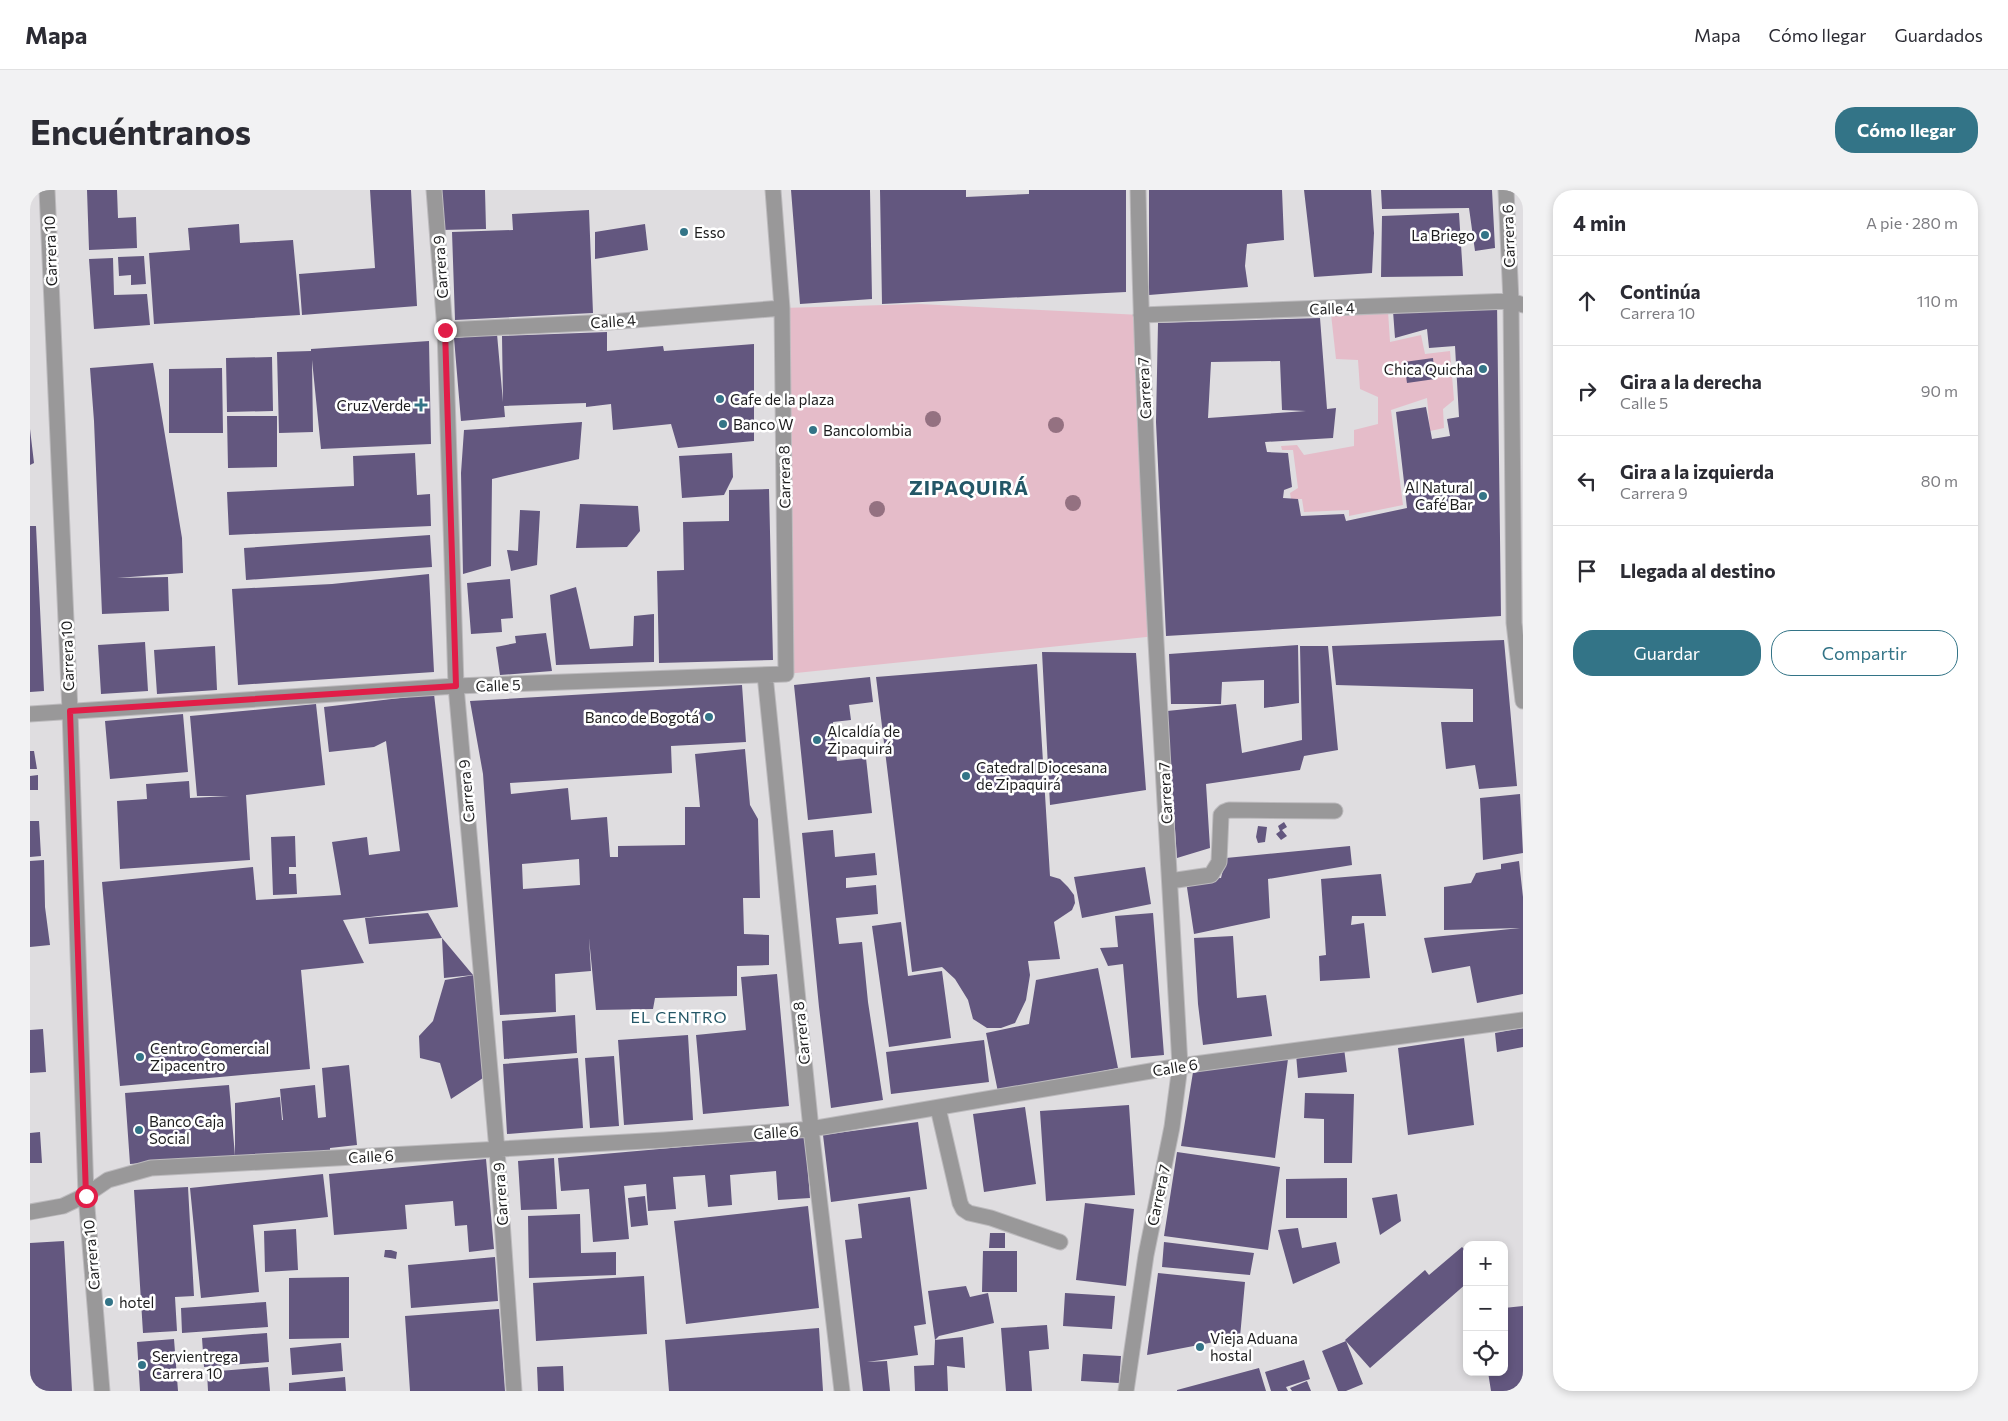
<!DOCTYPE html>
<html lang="es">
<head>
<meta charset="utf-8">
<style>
  body { margin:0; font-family:Commissioner,sans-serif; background:#f2f2f3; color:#2b2b33 }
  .controls { position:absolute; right:15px; bottom:15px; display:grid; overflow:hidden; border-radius:10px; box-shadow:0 2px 8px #0003 }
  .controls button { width:45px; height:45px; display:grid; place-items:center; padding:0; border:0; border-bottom:1px solid #e1e1e2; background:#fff; color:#2b2b33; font:25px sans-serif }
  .stop { position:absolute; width:15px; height:15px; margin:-11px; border:4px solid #e11d48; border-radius:50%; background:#fff }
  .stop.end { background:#e11d48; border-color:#fff; box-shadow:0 1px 5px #0008 }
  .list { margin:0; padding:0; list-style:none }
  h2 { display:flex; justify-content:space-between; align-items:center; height:65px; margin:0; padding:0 20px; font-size:21px }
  h2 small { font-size:16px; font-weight:400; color:#7c7c81 }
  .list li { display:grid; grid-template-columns:32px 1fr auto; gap:15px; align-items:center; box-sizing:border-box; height:90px; padding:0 20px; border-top:1px solid #e1e1e2 }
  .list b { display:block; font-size:19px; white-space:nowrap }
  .list p { margin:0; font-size:16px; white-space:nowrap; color:#7c7c81 }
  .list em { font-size:16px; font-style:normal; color:#7c7c81 }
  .actions { display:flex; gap:10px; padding:15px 20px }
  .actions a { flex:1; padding:11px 0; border:1px solid #337487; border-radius:20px; text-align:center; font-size:18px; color:#337487 }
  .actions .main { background:#337487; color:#fff }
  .icon { flex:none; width:28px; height:28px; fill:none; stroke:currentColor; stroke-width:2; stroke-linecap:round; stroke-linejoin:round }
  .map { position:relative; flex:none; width:1493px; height:1201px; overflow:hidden; border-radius:20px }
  header { display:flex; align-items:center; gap:30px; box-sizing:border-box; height:70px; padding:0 25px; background:#fff; border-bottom:1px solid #e1e1e2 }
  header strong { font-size:24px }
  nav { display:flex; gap:28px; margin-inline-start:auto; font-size:18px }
  .intro { display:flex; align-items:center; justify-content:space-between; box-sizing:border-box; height:120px; padding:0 30px }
  h1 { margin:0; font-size:35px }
  .button { padding:12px 22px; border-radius:20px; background:#337487; color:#fff; font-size:18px; font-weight:700 }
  main { display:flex; gap:30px; padding:0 30px }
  aside { flex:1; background:#fff; border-radius:20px; box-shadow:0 2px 8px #0003 }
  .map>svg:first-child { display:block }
  .green { fill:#e5bcc9 }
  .building { fill:#63577f; fill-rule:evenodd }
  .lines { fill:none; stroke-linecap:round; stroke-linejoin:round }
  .minor-casing { stroke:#bcbabd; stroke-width:17 }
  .minor { stroke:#999899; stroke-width:15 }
  .tree { fill:#947181 }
  .route { stroke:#e11d48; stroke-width:6 }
  .poi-dot { fill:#337487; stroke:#fff; stroke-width:2 }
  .labels { text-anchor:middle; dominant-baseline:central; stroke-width:5; stroke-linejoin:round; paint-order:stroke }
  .poi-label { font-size:15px; fill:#1d1d1e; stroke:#fff; text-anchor:start }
  .street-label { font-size:15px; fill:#1d1d1e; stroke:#fff }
  .neighbourhood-label { font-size:16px; letter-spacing:1px; fill:#245767; stroke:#fff }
  .district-label { font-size:20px; font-weight:bold; letter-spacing:1px; fill:#245767; stroke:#fff }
</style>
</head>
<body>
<header>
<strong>Mapa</strong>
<nav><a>Mapa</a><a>Cómo llegar</a><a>Guardados</a></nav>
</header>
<div class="intro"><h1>Encuéntranos</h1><a class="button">Cómo llegar</a></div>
<main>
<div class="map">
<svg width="1493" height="1201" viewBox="0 0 1493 1201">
  <rect width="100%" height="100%" fill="#dfdde0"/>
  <!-- green -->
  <path class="green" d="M889,114L1111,125L1126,446L756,484L752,118Z
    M1358,121L1360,152L1391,145L1395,164L1420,161L1424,210L1413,219L1414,238L1400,241L1397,208L1361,220L1373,315L1319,326V320L1274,322L1272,309H1261L1260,303L1268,298L1263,260H1252L1251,256L1267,255L1274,265L1324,256V240L1348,234V207L1330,199L1328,170L1306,169L1301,124Z"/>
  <!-- building -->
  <path class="building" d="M57,0H87L88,28L106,27L107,58L59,60Z
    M340,0H381L387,116L272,125L269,84L345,78Z
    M410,0H455L456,39L411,40Z
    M761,0H840L842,109L770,114Z
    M850,0H936V7L999,4V0H1096V102L852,114Z
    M1119,0H1252L1254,50L1217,54L1215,76L1218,97L1119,105Z
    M1274,0H1341L1344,43L1342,83L1284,87Z
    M1351,0H1462L1465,58L1445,61L1439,18L1352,19Z
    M559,20L563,123L425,130L422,42L483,40L482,24Z
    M1429,23L1433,86L1351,87L1352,26Z
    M209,34L210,53L263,50L270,125L124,134L119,63L160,60L158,38Z
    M615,34L618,60L565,69V42Z
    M114,66L116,94L101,95V85L89,86L88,67Z
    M83,68L84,105L117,104L120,135L64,139L59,69Z
    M1467,112L1471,426L1136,446L1126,232L1128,133L1290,128L1297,219L1306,218L1303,248L1235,252L1237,262L1258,263L1262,297L1254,300L1253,308L1268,309L1271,326L1314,324L1316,331L1377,318L1366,222L1396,217L1402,249L1420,246L1417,229L1429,227L1425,156L1399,158L1397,139L1365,148L1363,121ZM1250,171L1252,220L1276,221L1178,228L1181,172Z
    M577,142V161L633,156L634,161L724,154V251L648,258L641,234L583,240L581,214L556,217V213L474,216L475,227L431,231L424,148L467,144L473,212L472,146Z
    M399,151L401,254L291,259L282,170L283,242L249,243L247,162L281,161V159Z
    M242,167L243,221L197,222L196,168Z
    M1403,168L1405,189L1377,193L1374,172Z
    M123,173L152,348L153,383L87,388L138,387L139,421L72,424L64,231L60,178Z
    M192,178L193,243H139V179Z
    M197,226H247V277L198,278Z
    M552,232L549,269L462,289L461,376L433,384L431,283L434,240Z
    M0,239L4,273L0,275Z
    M385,263L387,305L400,304L401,336L199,345L197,302L324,296L323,266Z
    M702,263L703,287L694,305L652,308L649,266Z
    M739,299L743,470L629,473L627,381L654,380L653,332L699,331V300Z
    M550,314L608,316L610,341L597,357L546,358Z
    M490,320L510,321L507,375L481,381L477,360L488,361Z
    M0,336H6L14,501L0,502Z
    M400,345L402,377L216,390L214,358Z
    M399,384L404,482L208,495L202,399L302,394Z
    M480,389L483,428L471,429L472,442L441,444L437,393Z
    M546,397L560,459L603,456L604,426L624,424V472L526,475L520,405Z
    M516,443L522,481L470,485L466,457L486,453L485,446Z
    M1474,450L1487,596L1449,599L1445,575L1416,579L1411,532H1443V499L1306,495L1302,456Z
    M115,452L118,501L71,504L68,455Z
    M1268,455L1269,513L1234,518V490L1192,492L1191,514H1141L1139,464Z
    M185,456L187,500L127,504L124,460Z
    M1270,456H1298L1308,560L1274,566L1270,580L1176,594L1180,658L1147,668L1137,521L1206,514L1212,563L1272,550Z
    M1012,462L1106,463L1116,600L1020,615Z
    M1007,474L1020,686L1030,689L1038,697L1044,705L1045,713L1042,720L1024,732L1030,769L998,771L1000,785L996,810L985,833L971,838H957L943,829L938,810L925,789L912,777L882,782L846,487Z
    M840,487L843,512L819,515L821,530L803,532L807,571L836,568L842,623L778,630L764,495Z
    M712,495L716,552L641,556L642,583L480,593L481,604L538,598L541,630L577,627L580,667H588V656L655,655V617H670L665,564L715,559L720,615L728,629L730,708H713L714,744L739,745V775L707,776V806L625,808L623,819L566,820L559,748L561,781L525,784L526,822L470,825L453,584L440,511ZM549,669L550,695L493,699L492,674Z
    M404,504L428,717L313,730L334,773L271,780L280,879L90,896L72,692L223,677L226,710L311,705L302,652L337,647L339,665L370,661L356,551L344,557L299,562L294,517Z
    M286,514L295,595L216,605L220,670L90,679L87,611L117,609L116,594L159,591L160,608L199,606H167L160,526Z
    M153,524L158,582L80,589L75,531Z
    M0,561H4L7,579H0Z
    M8,585V600H0V586Z
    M1490,604L1493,663L1453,670L1450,608Z
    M0,631H9L11,666L0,667Z
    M1254,632L1257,637L1252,640L1257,646L1251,650L1246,644L1250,641L1248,636Z
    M1228,636L1237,637L1235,652L1228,653L1226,647Z
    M803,640L805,667L845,663L847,685L816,688V698L846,695L848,724L806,728L809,754L832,752L838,812L853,910L801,918L789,817L772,643Z
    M265,646L266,677H259V684H266L267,704L243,705L241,647Z
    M1320,656L1322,675L1238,689L1240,728L1164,744L1156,691L1191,688L1196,668Z
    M14,670L15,717L20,755L0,757V671Z
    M1489,671L1493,707V804L1447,813L1440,776L1402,783L1394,748L1490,738L1414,740V697L1441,693L1446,683L1471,679V674Z
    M1115,677L1121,714L1052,728L1044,687Z
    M1351,684L1356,726H1322L1321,735L1334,733L1340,788L1290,791L1289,766L1296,765L1291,689Z
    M398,723L412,748L339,754L335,728Z
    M1123,723L1134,865L1101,868L1093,774L1078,776L1070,758L1088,757L1085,726Z
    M871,732L878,786L912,781L921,848L859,857L842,736Z
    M1203,746L1207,808L1236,805L1242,846L1173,855L1168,814L1164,748Z
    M412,748L443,785L414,788Z
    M1068,778L1088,878L968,902L956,843L999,834L1006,790Z
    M747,784L759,916L673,924L666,845L716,840L711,787Z
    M444,785L456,886L421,909L410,873L390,868L389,846L403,831L415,790Z
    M545,825L547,863L474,869L472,831Z
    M1493,838V857L1467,862L1465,843Z
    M13,839L16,882L0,883V840Z
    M658,845L663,930L594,935L588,850Z
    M1434,848L1444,935L1378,945L1368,858Z
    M954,850L959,892L861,904L856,862Z
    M1314,858L1317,882L1268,888L1266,864Z
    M584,866L589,936L560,938L555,868Z
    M548,868L553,938L477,944L473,874Z
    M1258,869L1245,968L1151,956L1164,876Z
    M319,875L327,955L300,958V961L205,966V913L250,907L252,930H253L250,899L285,895L288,928L296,927L292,878Z
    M199,895L205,966L100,974L95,903Z
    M1275,903L1324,904L1322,973H1294V929L1274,928Z
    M1099,915L1105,1005L1016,1011L1010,921Z
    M995,917L1006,994L954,1002L943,924Z
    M888,932L897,999L801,1012L793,945Z
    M10,942L12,973H0V943Z
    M775,946L780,1008L748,1010L746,981L700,985L702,1015L678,1017L675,985L643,987L646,1019L618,1021L616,994L594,996L599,1049L563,1052L559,999L531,1001L528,968Z
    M1147,962L1250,977L1238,1060L1134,1046Z
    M524,968L527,1019L491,1020L488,971Z
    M456,969L464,1059L439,1062L437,1035L425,1036L423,1011L375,1015L377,1039L304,1045L299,984Z
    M293,984L298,1027L223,1035L229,1102L171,1108L160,998Z
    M1317,988V1028H1256V989Z
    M158,997L164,1106L145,1107L147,1141L113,1143L104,1000Z
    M1367,1004L1371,1031L1350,1045L1342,1008Z
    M615,1006L618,1035L601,1037L598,1008Z
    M880,1007L896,1134L884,1136L888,1165L837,1172L857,1171L860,1201H833L815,1050L832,1048L828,1014Z
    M1055,1013L1104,1019L1096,1096L1046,1090Z
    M778,1016L789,1118L656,1134L644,1031Z
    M550,1024L551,1063L586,1062V1085L499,1088L498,1026Z
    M1268,1038L1272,1058L1306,1052L1310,1073L1263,1094L1248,1040Z
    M266,1039L268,1080L235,1082L234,1041Z
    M960,1043H975V1058H959Z
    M34,1051L42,1201H0V1053Z
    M1134,1052L1224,1063L1220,1085L1132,1077Z
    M1432,1057L1437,1062V1093L1340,1178L1315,1150L1395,1080L1399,1085Z
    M355,1060H361L367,1062L366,1069L354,1067Z
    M953,1061H987V1102H952Z
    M465,1067L468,1111L381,1118L378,1075Z
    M1128,1083L1215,1092L1210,1147L1117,1165Z
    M614,1086L617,1144L506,1151L503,1093Z
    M319,1087V1148L259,1149V1088Z
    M936,1096L940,1107L958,1103L964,1133L909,1146L905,1150L933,1147L935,1178L917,1176L918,1201H885L884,1176L904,1175L905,1150L898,1101Z
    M1035,1103L1085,1106L1082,1139L1033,1136Z
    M236,1112L238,1137L152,1143L151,1118Z
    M1493,1116V1201H1461L1458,1182H1474V1118Z
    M469,1119L475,1201H380L375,1126Z
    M1017,1135L1019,1159L999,1161L1002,1201H976L971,1138Z
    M789,1138L793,1201H639L635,1150Z
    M237,1143L239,1172L174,1177L172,1148Z
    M144,1149L148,1201H110L107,1152Z
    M1316,1151L1333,1194L1316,1201H1308L1292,1161Z
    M311,1153L313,1181L262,1185L260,1158Z
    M1053,1164L1091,1166L1089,1193L1051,1191Z
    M1274,1170L1280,1189L1256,1197L1258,1201H1241L1235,1182Z
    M533,1176L534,1201H508L507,1177Z
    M238,1177L240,1201H178L177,1182Z
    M1229,1178L1236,1201H1147V1200Z
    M315,1187L316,1201H259V1193Z
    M1277,1191L1281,1201H1262L1260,1198Z"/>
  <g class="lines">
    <!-- minor casing -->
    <g class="minor-casing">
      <path id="minor" d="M17,0L40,521L56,1005L72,1201
        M404,0L415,140L426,496L467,960L484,1201
        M1476,0L1481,111L1484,433L1493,511
        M1111,125L1481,111L1493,115
        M415,140L579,132L752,118
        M735,485L781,939L812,1201
        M0,524L426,496L756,484L752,118L743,0
        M1140,691L1181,685L1189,672L1191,625L1194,622L1199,620L1305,621
        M908,918L930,1013L933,1019L939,1023L961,1028L1030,1052
        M0,1022L33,1016L56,1005L78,990L121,978L634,950L781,939L1150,876L1493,830
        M1096,1201L1116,1065L1142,937L1150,876C1134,584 1114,292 1108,0"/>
    </g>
    <!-- minor -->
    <use href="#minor" class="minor"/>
  </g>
  <!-- trees -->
  <g class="tree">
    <circle cx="903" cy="229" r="8"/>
    <circle cx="1026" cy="235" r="8"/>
    <circle cx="1043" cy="313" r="8"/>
    <circle cx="847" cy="319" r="8"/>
  </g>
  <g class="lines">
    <!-- route -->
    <path class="route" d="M56,1006L40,521L426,496L415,140"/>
  </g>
  <!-- markers -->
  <g class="poi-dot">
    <circle cx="654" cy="42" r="5"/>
    <circle cx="1455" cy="45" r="5"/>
    <circle cx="1453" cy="179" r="5"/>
    <circle cx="690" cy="209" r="5"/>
    <path d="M388.5 207.5h5v5h5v5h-5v5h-5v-5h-5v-5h5z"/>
    <circle cx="693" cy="234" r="5"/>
    <circle cx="783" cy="240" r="5"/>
    <circle cx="1453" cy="306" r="5"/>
    <circle cx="679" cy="527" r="5"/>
    <circle cx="787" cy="550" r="5"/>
    <circle cx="936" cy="586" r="5"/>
    <circle cx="110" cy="867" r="5"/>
    <circle cx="109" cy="940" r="5"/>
    <circle cx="79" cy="1112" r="5"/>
    <circle cx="1170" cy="1157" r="5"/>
    <circle cx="112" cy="1175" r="5"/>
  </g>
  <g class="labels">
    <!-- poi labels -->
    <g class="poi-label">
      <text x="664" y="42">Esso</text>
      <text x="1445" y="45" text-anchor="end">La Briego</text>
      <text x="1443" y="179" text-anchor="end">Chica Quicha</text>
      <text x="700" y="209">Cafe de la plaza</text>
      <text x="381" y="215" text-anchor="end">Cruz Verde</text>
      <text x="703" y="234">Banco W</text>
      <text x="793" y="240">Bancolombia</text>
      <text x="1443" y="297" text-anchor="end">Al Natural<tspan x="1443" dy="17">Café Bar</tspan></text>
      <text x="669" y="527" text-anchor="end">Banco de Bogotá</text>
      <text x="797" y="541">Alcaldía de<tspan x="797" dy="17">Zipaquirá</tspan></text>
      <text x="946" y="577">Catedral Diocesana<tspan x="946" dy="17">de Zipaquirá</tspan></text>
      <text x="120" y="858">Centro Comercial<tspan x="120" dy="17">Zipacentro</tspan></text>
      <text x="119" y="931">Banco Caja<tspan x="119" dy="17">Social</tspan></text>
      <text x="89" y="1112">hotel</text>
      <text x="1180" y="1148">Vieja Aduana<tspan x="1180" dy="17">hostal</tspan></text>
      <text x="122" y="1166">Servientrega<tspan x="122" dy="17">Carrera 10</tspan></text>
    </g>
    <!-- street labels -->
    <g class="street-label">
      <text transform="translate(1478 46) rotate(-92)">Carrera 6</text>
      <text transform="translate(20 61) rotate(-92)">Carrera 10</text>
      <text transform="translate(410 77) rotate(-94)">Carrera 9</text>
      <text transform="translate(1302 118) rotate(-2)">Calle 4</text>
      <text transform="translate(583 131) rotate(-4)">Calle 4</text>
      <text transform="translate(1114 198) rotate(-93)">Carrera 7</text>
      <text transform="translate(754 287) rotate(-91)">Carrera 8</text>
      <text transform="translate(37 466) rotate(-92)">Carrera 10</text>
      <text transform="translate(468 495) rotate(-2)">Calle 5</text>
      <text transform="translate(436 601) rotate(-95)">Carrera 9</text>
      <text transform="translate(1135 603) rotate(-93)">Carrera 7</text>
      <text transform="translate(771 843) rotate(-96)">Carrera 8</text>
      <text transform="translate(1145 877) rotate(-9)">Calle 6</text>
      <text transform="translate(746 942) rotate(-4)">Calle 6</text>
      <text transform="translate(341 966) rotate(-3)">Calle 6</text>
      <text transform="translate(470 1004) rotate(-94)">Carrera 9</text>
      <text transform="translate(1128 1005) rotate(-78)">Carrera 7</text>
      <text transform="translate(61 1065) rotate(-95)">Carrera 10</text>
    </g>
    <!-- neighbourhood labels -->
    <g class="neighbourhood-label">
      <text x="649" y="826">EL CENTRO</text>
    </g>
    <!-- district labels -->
    <g class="district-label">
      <text x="939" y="297">ZIPAQUIRÁ</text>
    </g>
  </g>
</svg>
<div class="controls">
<button>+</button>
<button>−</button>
<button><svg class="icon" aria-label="locate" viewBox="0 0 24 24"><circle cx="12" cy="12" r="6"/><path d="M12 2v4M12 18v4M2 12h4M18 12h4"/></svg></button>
</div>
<div class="stop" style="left:56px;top:1006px"></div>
<div class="stop end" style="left:415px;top:140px"></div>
</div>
<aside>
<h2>4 min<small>A pie · 280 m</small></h2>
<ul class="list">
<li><svg class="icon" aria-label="ahead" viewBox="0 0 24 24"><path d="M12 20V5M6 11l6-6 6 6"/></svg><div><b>Continúa</b><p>Carrera 10</p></div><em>110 m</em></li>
<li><svg class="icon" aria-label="right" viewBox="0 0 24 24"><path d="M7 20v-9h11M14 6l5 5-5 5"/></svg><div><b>Gira a la derecha</b><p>Calle 5</p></div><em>90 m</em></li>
<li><svg class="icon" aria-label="left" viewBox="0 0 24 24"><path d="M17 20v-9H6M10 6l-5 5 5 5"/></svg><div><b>Gira a la izquierda</b><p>Carrera 9</p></div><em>80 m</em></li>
<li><svg class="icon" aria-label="arrive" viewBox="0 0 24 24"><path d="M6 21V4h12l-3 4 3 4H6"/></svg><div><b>Llegada al destino</b></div></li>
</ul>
<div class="actions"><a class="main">Guardar</a><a>Compartir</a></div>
</aside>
</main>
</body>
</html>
